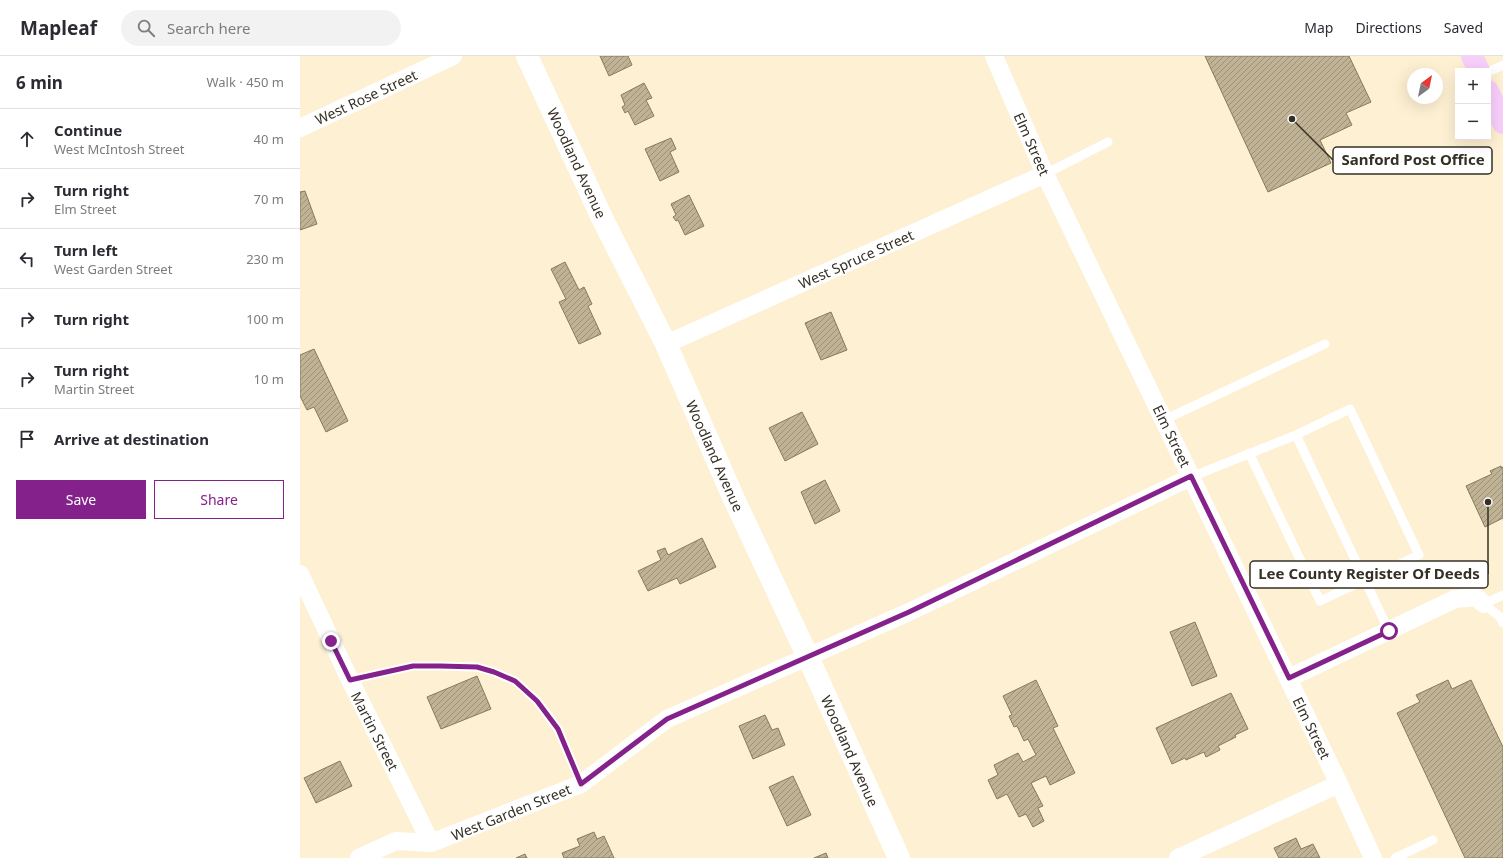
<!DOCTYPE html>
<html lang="en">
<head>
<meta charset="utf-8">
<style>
  body { margin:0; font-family:"Noto Sans",sans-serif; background:#f2f2f3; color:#2b2b33 }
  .controls { position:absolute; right:12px; top:12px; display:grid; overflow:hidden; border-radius:0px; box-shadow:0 4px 16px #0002 }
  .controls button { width:36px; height:36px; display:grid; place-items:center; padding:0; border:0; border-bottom:1px solid #e1e1e2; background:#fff; color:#2b2b33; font:20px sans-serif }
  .compass { position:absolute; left:1107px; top:12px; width:36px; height:36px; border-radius:50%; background:#fff; box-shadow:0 4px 16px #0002; rotate:33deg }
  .stop { position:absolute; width:12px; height:12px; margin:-9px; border:3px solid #84218b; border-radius:50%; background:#fff }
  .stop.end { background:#84218b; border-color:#fff; box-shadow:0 1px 4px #0008 }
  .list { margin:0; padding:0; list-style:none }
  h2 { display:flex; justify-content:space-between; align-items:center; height:52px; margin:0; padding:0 16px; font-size:17px }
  h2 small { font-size:13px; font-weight:400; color:#7c7c81 }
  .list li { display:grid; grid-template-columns:26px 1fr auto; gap:12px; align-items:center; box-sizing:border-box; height:60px; padding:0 16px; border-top:1px solid #e1e1e2 }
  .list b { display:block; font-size:15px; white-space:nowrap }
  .list p { margin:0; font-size:13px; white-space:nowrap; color:#7c7c81 }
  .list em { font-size:13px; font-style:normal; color:#7c7c81 }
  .actions { display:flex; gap:8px; padding:12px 16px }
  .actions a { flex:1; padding:9px 0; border:1px solid #84218b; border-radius:0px; text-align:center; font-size:14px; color:#84218b }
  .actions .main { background:#84218b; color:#fff }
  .icon { flex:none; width:22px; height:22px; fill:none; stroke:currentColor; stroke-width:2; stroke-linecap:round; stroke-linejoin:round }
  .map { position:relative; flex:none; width:1203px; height:802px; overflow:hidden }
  header { display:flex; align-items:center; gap:24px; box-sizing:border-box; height:56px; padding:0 20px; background:#fff; border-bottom:1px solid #e1e1e2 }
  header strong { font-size:19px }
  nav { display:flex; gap:22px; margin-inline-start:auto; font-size:14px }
  .search { width:280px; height:36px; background:#f2f2f3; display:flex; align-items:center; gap:10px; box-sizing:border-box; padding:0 14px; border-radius:22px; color:#7c7c81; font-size:15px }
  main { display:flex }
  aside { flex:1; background:#fff }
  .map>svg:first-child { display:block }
  .building { fill:url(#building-hatch); stroke:#867a5e }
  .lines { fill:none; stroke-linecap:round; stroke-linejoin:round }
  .lane { stroke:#fff; stroke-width:9 }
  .street { stroke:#fff; stroke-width:18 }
  .secondary { stroke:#fff; stroke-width:22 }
  .primary { stroke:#f8cefb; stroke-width:22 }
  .route { stroke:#84218b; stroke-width:5 }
  .labels { text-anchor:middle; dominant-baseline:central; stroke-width:3; stroke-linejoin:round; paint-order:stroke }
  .street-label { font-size:14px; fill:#353024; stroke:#fff }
  .leader { fill:none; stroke:#353024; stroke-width:1.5 }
  .callout-dot { fill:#353024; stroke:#fff; stroke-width:1.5 }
  .callout { fill:#fff; stroke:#353024; stroke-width:1.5 }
  .callout-label { font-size:15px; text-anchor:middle; font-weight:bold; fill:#353024 }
</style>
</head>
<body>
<header>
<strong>Mapleaf</strong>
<div class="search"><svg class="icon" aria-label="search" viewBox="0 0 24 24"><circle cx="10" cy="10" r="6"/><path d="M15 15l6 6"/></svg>Search here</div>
<nav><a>Map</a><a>Directions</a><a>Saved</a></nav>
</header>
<main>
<aside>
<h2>6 min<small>Walk · 450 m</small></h2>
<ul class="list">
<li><svg class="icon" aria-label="ahead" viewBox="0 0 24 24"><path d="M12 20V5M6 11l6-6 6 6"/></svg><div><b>Continue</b><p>West McIntosh Street</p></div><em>40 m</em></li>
<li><svg class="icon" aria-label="right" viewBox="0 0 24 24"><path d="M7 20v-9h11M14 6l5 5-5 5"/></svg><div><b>Turn right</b><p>Elm Street</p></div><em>70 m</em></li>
<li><svg class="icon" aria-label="left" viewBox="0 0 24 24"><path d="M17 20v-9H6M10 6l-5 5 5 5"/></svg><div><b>Turn left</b><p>West Garden Street</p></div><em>230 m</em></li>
<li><svg class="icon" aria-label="right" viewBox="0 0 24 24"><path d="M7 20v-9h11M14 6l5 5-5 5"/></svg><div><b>Turn right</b></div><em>100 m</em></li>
<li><svg class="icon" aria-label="right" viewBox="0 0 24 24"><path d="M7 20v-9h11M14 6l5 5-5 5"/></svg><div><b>Turn right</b><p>Martin Street</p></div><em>10 m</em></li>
<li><svg class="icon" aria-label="arrive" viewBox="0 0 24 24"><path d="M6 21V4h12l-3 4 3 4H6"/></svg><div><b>Arrive at destination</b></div></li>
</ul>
<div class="actions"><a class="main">Save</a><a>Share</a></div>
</aside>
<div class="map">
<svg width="1203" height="802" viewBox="0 0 1203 802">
  <defs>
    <pattern id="building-hatch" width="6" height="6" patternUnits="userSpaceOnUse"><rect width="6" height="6" fill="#bfb295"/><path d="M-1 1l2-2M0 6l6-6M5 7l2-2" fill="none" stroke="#9c9179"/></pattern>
  </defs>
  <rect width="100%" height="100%" fill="#fef0d2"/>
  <!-- building -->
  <path class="building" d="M300,0H328L332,9L309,20Z
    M905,0H1049L1071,46L1046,57L1052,69L1020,84L1031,107L968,136Z
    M344,27L352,42L346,44L354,60L335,69L328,55L325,57L322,51L325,49L321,39Z
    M371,82L376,93L370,96L379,116L360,125L345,93Z
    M5,135L17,168L0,174V136Z
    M389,139L404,170L385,179L378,164L376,165L373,161L376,159L371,148Z
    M265,206L279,234L284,231L292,248L288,250L301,278L279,288L259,246L266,243L251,213Z
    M531,256L547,294L521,304L505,267Z
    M14,293L48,365L26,376L14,351L7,354L0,340V299Z
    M502,356L518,388L485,405L469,372Z
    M1201,410V412L1203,411V462L1185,471L1166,430L1192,418L1190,415Z
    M525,424L540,455L515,468L501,436Z
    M402,482L416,511L380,528L377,522L348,535L338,515L361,504L357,495L365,492L368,499Z
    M895,566L917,620L892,630L870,576Z
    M177,620L191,653L141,673L127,641Z
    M736,624L758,670L753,672L775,717L750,729L746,720L731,727L743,750L738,752L744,765L733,771L726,758L719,761L707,738L697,743L688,724L698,719L694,709L718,697L723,706L736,699L728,683L724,685L717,670L714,671L709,660L712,659L703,640Z
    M1148,624L1152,633L1171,624L1203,691V802H1165L1097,657L1120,646L1116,639Z
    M931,637L948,673L935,679L936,681L918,690L920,694L906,701L904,696L886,704L885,702L872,708L856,672Z
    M465,659L472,674L478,672L485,689L453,703L439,670Z
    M40,705L52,730L16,747L4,722Z
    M493,720L511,759L487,770L469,731Z
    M294,776L297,783L304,780L314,802H264L262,797L280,790L277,783Z
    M996,782L1001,793L1013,788L1020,802H979L974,792Z
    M526,797L528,802H514Z
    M225,798L227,802H216Z"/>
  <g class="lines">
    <!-- lane -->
    <path class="lane" d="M1188,16L1203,9
      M745,118L808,86
      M864,364L1025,288
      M949,397L1020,545L1119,499L1050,353L996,379
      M891,421L996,379L1089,575
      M1203,539L1184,548L1200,561L1203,567
      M50,624L113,610H140L177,611L194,616L215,625L237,645L258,673L281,728
      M1095,802L1133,784"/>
    <!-- street -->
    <path class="street" d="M694,0L745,118L1039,728L1073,802
      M0,72L153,0
      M366,288L745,118
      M0,518L50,624L131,787
      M989,622L1155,543L1176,541L1184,548
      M59,802L96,785L131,787L281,728L367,663L609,556L891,421
      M878,802L1039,728"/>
    <!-- secondary -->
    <path class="secondary" d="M227,0L303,164L366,288L434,443L508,601L599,802"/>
    <!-- primary -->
    <path class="primary" d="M1172,0L1179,15
      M1188,35L1203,67"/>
  </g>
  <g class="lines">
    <!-- route -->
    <path class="route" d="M31,585L50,624L113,610H140L177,611L194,616L215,625L237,645L258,673L281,728L367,663L609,556L891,420L989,622L1089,575"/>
  </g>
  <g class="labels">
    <!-- street labels -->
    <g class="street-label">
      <text transform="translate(66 41) rotate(-25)">West Rose Street</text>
      <text transform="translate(732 88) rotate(66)">Elm Street</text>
      <text transform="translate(277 107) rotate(65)">Woodland Avenue</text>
      <text transform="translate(556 203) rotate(-24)">West Spruce Street</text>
      <text transform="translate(872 380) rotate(64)">Elm Street</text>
      <text transform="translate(415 400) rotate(66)">Woodland Avenue</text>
      <text transform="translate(1012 672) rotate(64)">Elm Street</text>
      <text transform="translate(75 675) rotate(63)">Martin Street</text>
      <text transform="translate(550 695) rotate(66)">Woodland Avenue</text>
      <text transform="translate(211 756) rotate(-22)">West Garden Street</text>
    </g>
  </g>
  <!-- callouts -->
  <path class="leader" d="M992 63L1033 104M1188 446L1188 518"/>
  <g class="callout-dot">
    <circle cx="992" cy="63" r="4"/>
    <circle cx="1188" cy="446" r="4"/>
  </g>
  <g class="callout">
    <rect x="1033" y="91" width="159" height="27" rx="4"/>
    <rect x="950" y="505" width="238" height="27" rx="4"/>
  </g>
  <g class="callout-label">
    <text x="1113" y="109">Sanford Post Office</text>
    <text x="1069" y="523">Lee County Register Of Deeds</text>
  </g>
</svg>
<div class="controls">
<button>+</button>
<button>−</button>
</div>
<svg class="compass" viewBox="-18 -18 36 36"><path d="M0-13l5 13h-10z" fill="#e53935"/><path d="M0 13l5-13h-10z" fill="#7c7c81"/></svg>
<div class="stop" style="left:1089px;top:575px"></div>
<div class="stop end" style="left:31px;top:585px"></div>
</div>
</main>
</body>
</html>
